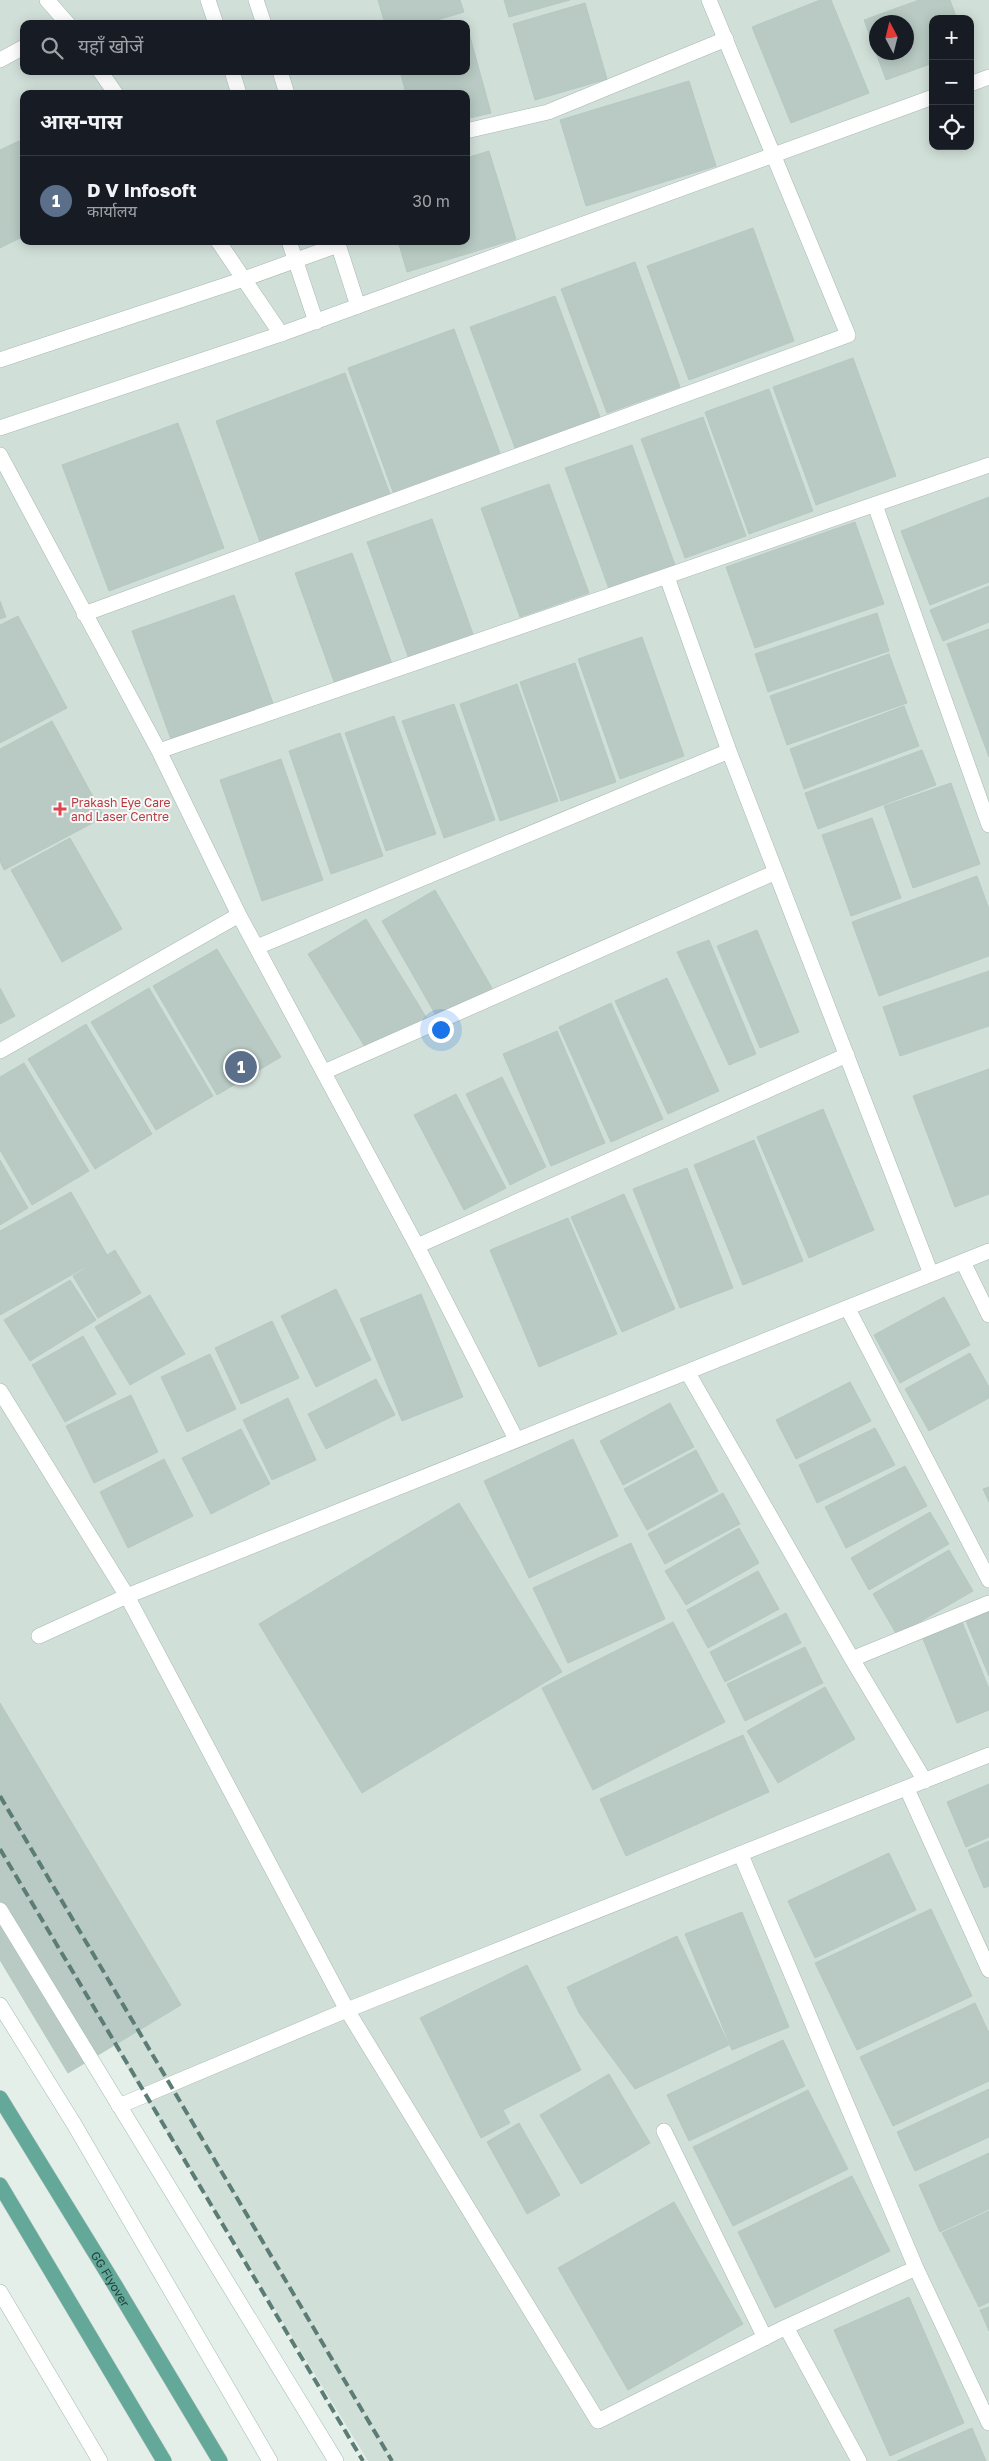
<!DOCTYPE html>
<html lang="hi">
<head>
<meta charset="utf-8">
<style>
  body { margin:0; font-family:"Golos Text","Noto Sans Devanagari",sans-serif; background:#242831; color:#f1f3f6 }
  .controls { position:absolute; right:15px; top:15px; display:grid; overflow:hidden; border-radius:10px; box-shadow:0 2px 12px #0003 }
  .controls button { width:45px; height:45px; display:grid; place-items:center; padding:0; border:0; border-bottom:1px solid #363941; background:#171b24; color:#f1f3f6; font:25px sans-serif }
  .compass { position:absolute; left:869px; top:15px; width:45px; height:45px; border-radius:50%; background:#171b24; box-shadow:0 2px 12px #0003; rotate:353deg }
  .you { position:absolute; left:440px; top:1029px; width:18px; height:18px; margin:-12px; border:4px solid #fff; border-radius:50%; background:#1a73e8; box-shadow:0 0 0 8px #1a73e833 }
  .badge { display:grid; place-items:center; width:32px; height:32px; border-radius:50%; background:#fe8352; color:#fff; font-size:16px; font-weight:700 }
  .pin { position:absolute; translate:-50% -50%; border:2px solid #fff; box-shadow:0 1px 5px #0006 }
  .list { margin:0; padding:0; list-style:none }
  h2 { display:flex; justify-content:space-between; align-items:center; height:65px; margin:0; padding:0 20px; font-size:21px }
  h2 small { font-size:16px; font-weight:400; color:#9ea1a6 }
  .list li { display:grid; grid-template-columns:32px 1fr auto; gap:15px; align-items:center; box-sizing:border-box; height:90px; padding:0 20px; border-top:1px solid #363941 }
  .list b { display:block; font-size:19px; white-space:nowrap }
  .list p { margin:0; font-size:16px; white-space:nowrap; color:#9ea1a6 }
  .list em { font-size:16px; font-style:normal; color:#9ea1a6 }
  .icon { flex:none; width:28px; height:28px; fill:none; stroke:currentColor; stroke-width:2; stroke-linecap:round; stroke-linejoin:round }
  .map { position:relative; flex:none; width:989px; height:2461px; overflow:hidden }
  .search { position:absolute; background:#171b24; box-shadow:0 2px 12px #0003; left:20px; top:20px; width:450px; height:55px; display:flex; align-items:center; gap:12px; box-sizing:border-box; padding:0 18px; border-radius:10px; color:#9ea1a6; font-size:19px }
  .panel { position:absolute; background:#171b24; box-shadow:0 2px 12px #0003; left:20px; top:90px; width:450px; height:155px; border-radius:10px }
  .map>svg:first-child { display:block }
  .built { fill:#d1dfd9; fill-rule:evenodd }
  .building { fill:#b8cac3; stroke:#b5c9c2; fill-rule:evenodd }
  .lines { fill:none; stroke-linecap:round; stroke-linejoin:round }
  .service-casing { stroke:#a6b8b2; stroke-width:16 }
  .minor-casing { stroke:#a6b8b2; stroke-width:16 }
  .tertiary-casing { stroke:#a6b8b2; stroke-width:16 }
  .secondary-casing { stroke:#a1bbb3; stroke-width:16 }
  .primary-casing { stroke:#c1cac8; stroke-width:16 }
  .service { stroke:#fff; stroke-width:15 }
  .minor { stroke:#fff; stroke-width:15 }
  .tertiary { stroke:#fff; stroke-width:15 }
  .secondary { stroke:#fff; stroke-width:15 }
  .primary { stroke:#64a899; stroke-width:15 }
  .rail { stroke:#5c7d76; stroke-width:4; stroke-dasharray:10 5; stroke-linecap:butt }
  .health-dot { fill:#e0444e; stroke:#f5faf8; stroke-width:2 }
  .labels { text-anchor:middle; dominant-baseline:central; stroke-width:4; stroke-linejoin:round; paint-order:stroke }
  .health-label { font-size:12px; fill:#be3a42; stroke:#f5faf8; text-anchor:start }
  .street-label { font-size:12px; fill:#21423b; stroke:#f5faf8 }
</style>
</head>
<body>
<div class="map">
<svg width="989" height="2461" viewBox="0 0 989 2461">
  <rect width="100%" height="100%" fill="#e4efea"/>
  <!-- built -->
  <path class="built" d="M0,0H989V2461H368L0,1860ZM933,19H970V146H933ZM876,22H906V52H876ZM24,24H466V71H24ZM24,94H466V241H24Z"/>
  <!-- building -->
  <path class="building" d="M378,0H460L464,12L424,24H385Z
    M504,0H570L509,17Z
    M820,0H831L869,93L791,123L752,27Z
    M919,0H950L957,19H933V63L886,80L864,20ZM876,22H906V52H876Z
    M585,3L607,79L535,100L513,24Z
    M466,22L491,113L466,119V94H406L400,71H466V24H458Z
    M689,81L716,166L586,206L560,120Z
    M19,141L24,150V236L0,248V150Z
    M489,151L516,239L407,272L398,241H466V158Z
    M753,228L794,341L689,380L647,266Z
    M635,262L680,387L607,413L561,289Z
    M555,296L600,417L515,448L470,327Z
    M454,329L500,453L393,492L348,368Z
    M853,358L896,476L816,505L773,387Z
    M345,373L390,494L260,542L216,421Z
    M769,389L813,511L749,534L705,412Z
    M703,417L746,536L685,558L641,439Z
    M178,423L224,548L109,591L62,465Z
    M632,445L675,565L609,589L565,468Z
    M549,484L589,593L520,617L481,508Z
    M989,497V582L930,605L901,531Z
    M432,519L474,637L409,659L367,542Z
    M855,522L884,604L755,648L726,567Z
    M352,553L392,664L335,684L295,573Z
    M989,586V622L943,641L930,610Z
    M234,595L274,706L172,742L132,631Z
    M0,601L6,617L0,619Z
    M877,613L889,651L768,692L755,654Z
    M18,616L67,708L0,743V625Z
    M989,629V757L947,644Z
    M642,637L684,756L620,779L578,659Z
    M889,654L907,703L787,745L770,696Z
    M575,663L616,782L561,801L520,682Z
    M517,684L558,801L500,821L460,704Z
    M454,704L495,820L444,838L402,721Z
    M904,706L919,746L804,789L790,749Z
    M394,716L436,834L386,851L345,733Z
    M52,721L104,817L4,870L0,861V749Z
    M340,733L383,856L331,874L289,751Z
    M922,750L936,785L818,829L805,793Z
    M281,759L323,880L262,901L220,780Z
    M951,783L980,864L913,888L884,806Z
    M872,818L901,898L851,916L822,835Z
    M70,838L122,929L62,962L11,870Z
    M977,876L989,909V956L879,996L852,922Z
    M435,890L492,988L438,1019L382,921Z
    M366,919L426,1017L368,1052L308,954Z
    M757,930L799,1032L760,1048L717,946Z
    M709,940L756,1054L729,1065L677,952Z
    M217,949L281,1057L217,1095L153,986Z
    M989,971V1026L900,1056L883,1007Z
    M667,978L719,1091L668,1114L615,1001Z
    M0,988L15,1016L0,1024Z
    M149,988L213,1096L156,1130L91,1022Z
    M611,1003L663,1119L611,1142L559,1027Z
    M86,1024L152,1134L95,1169L28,1059Z
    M557,1031L605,1143L551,1166L503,1054Z
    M24,1063L89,1171L32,1205L0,1150V1077Z
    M989,1069V1194L955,1207L913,1096Z
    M502,1077L546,1167L510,1185L466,1094Z
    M456,1094L506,1188L464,1210L414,1115Z
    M823,1109L874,1230L809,1258L757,1137Z
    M754,1140L803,1261L743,1285L694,1165Z
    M0,1160L28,1208L0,1225Z
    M687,1168L733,1288L680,1308L633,1189Z
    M71,1192L107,1255L0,1315V1231Z
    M624,1194L675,1309L622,1332L571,1217Z
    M568,1218L617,1334L539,1367L490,1250Z
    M115,1250L141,1293L98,1318L73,1276Z
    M70,1280L96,1320L30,1361L4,1320Z
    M336,1289L371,1360L316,1387L281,1316Z
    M421,1294L463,1397L402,1421L360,1319Z
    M150,1295L185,1354L130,1385L95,1327Z
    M944,1297L970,1345L900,1383L874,1335Z
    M272,1321L299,1378L241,1404L215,1348Z
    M83,1336L116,1394L65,1422L32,1365Z
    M970,1353L989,1387V1398L929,1431L905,1389Z
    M210,1354L236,1409L187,1432L161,1377Z
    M376,1379L395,1415L326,1449L308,1414Z
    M850,1382L871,1421L796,1459L776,1420Z
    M131,1395L158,1452L94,1483L66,1426Z
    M288,1398L316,1460L272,1480L243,1420Z
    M670,1403L694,1447L623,1485L600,1441Z
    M875,1428L895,1465L817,1503L799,1465Z
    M241,1429L270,1484L211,1514L182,1458Z
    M573,1439L618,1536L529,1578L484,1481Z
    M696,1450L718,1491L647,1530L624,1489Z
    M164,1459L193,1516L128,1548L100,1492Z
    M905,1466L927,1506L846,1548L825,1507Z
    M989,1487V1502L983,1489Z
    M723,1493L740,1524L665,1564L648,1534Z
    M459,1503L562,1672L362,1793L259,1624Z
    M930,1512L949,1544L869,1590L851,1558Z
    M739,1528L759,1563L686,1605L665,1571Z
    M631,1543L665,1619L568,1663L533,1588Z
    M949,1550L973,1591L897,1635L873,1594Z
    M758,1571L779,1609L708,1648L687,1610Z
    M989,1611V1676L966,1621Z
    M786,1613L801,1643L725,1682L710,1652Z
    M961,1619L989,1689V1710L957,1723L921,1634Z
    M673,1622L725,1722L593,1790L542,1688Z
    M805,1647L823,1683L745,1721L727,1684Z
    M825,1687L855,1739L778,1783L747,1731Z
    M0,1703L181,2005L68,2073L0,1960Z
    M743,1735L769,1792L626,1856L600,1799Z
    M989,1784V1837L966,1847L947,1802Z
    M989,1841V1886L984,1888L968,1850Z
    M889,1853L916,1910L815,1958L788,1901Z
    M931,1909L972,1996L857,2050L815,1963Z
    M742,1912L789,2027L732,2050L685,1934Z
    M677,1936L729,2045L635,2089L579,2013L567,1987Z
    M527,1965L581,2070L503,2110L510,2123L481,2138L420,2018Z
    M975,2003L989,2033V2081L893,2126L860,2057Z
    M783,2040L805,2086L689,2141L667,2095Z
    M609,2074L650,2143L581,2184L540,2115Z
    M989,2089V2137L915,2171L897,2132Z
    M808,2090L848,2169L733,2226L693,2147Z
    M519,2123L560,2195L527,2214L487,2142Z
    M989,2153V2209L940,2232L919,2185Z
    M852,2176L890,2251L775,2308L738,2232Z
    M674,2202L743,2324L628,2390L558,2268Z
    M989,2211V2302L979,2307L942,2233Z
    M909,2297L964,2423L890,2456L834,2330Z
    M989,2307V2331L980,2310Z
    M972,2428L986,2461H897Z"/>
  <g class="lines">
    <!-- service casing -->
    <g class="service-casing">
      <path id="service" d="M47,0L68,24
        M0,60L24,47
        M100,71L116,94
        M466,131L548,112L726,39
        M218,241L281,334"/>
    </g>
    <!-- minor casing -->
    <g class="minor-casing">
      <path id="minor" d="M970,84L989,77
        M358,306L933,97
        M0,455L159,751L239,915L417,1246L516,1439
        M875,505L989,825
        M667,577L729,751L931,1274
        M84,614L848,335L709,0
        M159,751L989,465
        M257,947L729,751
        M0,1051L239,915
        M324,1072L776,872
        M417,1246L847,1055
        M963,1262L989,1315
        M848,1309L989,1580
        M688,1373L852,1659L925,1781
        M0,1391L127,1596L347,2010L598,2421L786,2327L916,2268
        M39,1636L127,1596L989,1251
        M852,1659L989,1603
        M907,1789L989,1970
        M741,1855L916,2268L989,2423
        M119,2106L347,2010L989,1755
        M664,2131L765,2338
        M0,2292L100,2461
        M786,2327L859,2461"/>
    </g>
    <!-- tertiary casing -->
    <g class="tertiary-casing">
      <path id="tertiary" d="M208,0L216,24
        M256,0L264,24
        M232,71L239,94
        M280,71L287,94
        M289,241L316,322
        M0,360L244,279L338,245
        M0,428L281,334L358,306L337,241"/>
    </g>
    <!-- secondary casing -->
    <g class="secondary-casing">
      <path id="secondary" d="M0,1910L336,2461
        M0,2005L74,2124L270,2461"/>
    </g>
    <!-- primary casing -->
    <g class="primary-casing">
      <g id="primary">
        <path id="s1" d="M0,2098L116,2287L220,2461"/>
        <path d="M0,2185L164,2461"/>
      </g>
    </g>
    <!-- service -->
    <use href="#service" class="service"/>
    <!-- minor -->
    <use href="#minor" class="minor"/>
    <!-- tertiary -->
    <use href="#tertiary" class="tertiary"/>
    <!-- secondary -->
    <use href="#secondary" class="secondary"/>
    <!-- primary -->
    <use href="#primary" class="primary"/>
    <!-- rail -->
    <path class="rail" d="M0,1796L392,2461
      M0,1849L363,2461"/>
  </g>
  <!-- markers -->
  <path class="health-dot" d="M57.5 801.5h5v5h5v5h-5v5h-5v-5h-5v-5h5z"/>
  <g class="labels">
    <!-- health labels -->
    <g class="health-label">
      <text x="71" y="802">Prakash Eye Care<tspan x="71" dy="14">and Laser Centre</tspan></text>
    </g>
    <!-- street labels -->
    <g class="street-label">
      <text stroke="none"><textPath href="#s1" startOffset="212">GG Flyover</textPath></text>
    </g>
  </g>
</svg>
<div class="controls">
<button>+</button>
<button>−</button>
<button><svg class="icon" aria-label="locate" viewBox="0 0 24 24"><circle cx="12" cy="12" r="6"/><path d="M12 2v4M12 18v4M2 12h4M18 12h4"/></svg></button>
</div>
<svg class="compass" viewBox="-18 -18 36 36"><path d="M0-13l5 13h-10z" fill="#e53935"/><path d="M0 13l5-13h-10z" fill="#9ea1a6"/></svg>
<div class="you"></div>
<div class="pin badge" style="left:241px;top:1067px;background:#5c6f8a">1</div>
<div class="search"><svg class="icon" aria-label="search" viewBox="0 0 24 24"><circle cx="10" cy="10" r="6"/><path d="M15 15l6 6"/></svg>यहाँ खोजें</div>
<section class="panel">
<h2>आस-पास<small></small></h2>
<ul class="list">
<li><span class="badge" style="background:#5c6f8a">1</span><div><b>D V Infosoft</b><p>कार्यालय</p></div><em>30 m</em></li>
</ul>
</section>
</div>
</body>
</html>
